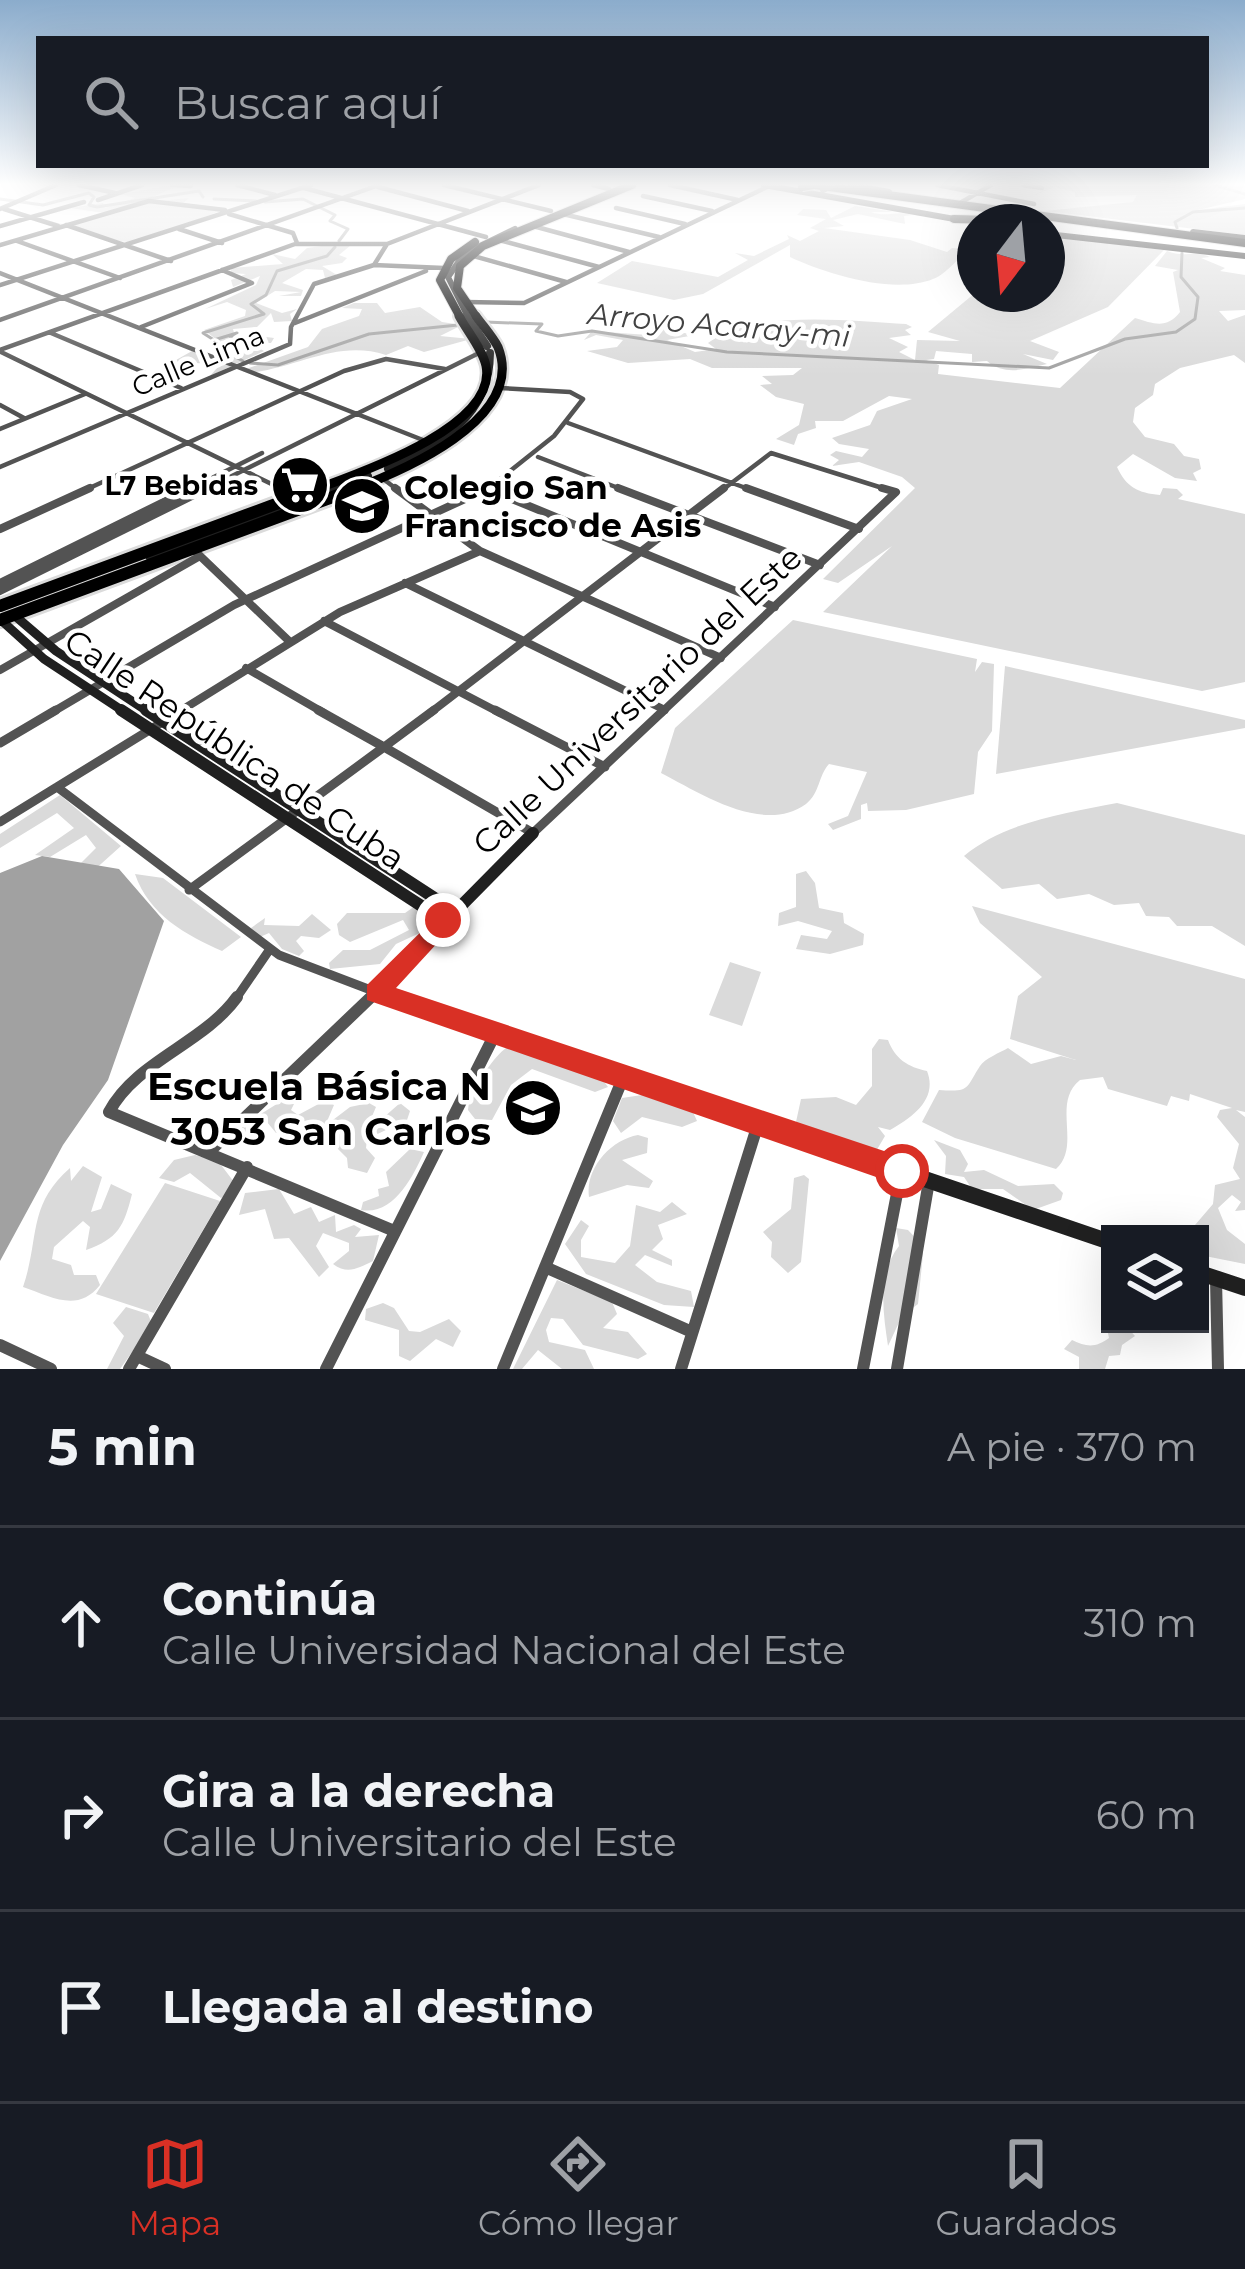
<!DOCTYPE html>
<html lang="es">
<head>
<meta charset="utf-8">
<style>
  body { margin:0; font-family:Montserrat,sans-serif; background:#242831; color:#f1f3f6 }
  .controls { position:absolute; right:36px; bottom:36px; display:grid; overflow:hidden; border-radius:0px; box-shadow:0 12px 48px #0002 }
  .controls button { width:108px; height:108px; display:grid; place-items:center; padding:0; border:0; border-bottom:3px solid #363941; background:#171b24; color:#f1f3f6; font:60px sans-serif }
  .compass { position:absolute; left:957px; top:204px; width:108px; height:108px; border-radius:50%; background:#171b24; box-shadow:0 12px 48px #0002; rotate:196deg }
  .stop { position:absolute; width:36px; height:36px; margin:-27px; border:9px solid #d93025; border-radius:50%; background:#fff }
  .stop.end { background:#d93025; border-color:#fff; box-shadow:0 3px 12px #0008 }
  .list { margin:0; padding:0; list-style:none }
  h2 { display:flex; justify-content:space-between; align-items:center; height:156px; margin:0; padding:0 48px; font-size:51px }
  h2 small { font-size:39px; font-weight:400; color:#9ea1a6 }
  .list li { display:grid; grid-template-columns:78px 1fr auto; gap:36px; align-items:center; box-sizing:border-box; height:192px; padding:0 48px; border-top:3px solid #363941 }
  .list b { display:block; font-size:45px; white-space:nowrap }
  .list p { margin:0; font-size:39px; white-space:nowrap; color:#9ea1a6 }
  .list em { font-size:39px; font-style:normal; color:#9ea1a6 }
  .icon { flex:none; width:66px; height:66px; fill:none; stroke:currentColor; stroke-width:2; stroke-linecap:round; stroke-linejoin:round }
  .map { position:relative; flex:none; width:1245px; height:1369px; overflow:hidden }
  .search { position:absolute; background:#171b24; box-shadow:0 12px 48px #0002; left:36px; right:36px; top:36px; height:132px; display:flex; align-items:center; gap:30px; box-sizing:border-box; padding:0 42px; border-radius:0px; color:#9ea1a6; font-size:45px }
  .sheet { height:732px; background:#171b24 }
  nav { display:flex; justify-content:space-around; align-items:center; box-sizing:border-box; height:168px; border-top:3px solid #363941; background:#171b24; font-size:33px; color:#9ea1a6 }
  nav a { display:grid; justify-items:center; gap:6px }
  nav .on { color:#d93025 }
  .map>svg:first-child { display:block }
  .green { fill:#dadada }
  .water { fill:#a1a1a1 }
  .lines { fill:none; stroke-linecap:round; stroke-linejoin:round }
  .stream { stroke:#a1a1a1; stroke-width:3 }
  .highway-far2-casing { stroke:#dbdbdb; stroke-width:10 }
  .highway-far1-casing { stroke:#dbdbdb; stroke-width:14 }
  .highway-casing { stroke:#dbdbdb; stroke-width:18 }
  .street-far3 { stroke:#535353; stroke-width:4.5 }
  .street-far2 { stroke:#535353; stroke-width:8 }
  .street-far1 { stroke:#535353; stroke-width:9 }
  .street { stroke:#535353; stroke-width:12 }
  .secondary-far4 { stroke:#202020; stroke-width:6 }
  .secondary-far3 { stroke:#202020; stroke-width:8 }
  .secondary-far2 { stroke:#202020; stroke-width:9 }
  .secondary-far1 { stroke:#202020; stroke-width:12 }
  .secondary { stroke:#202020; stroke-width:16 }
  .highway-far2 { stroke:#000; stroke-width:8 }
  .highway-far1 { stroke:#000; stroke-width:9 }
  .highway { stroke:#000; stroke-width:12 }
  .highway-bridge-casing { stroke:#dbdbdb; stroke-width:10; stroke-linecap:butt }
  .secondary-bridge { stroke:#202020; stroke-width:6 }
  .highway-bridge { stroke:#000; stroke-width:8 }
  .route { fill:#d93025 }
  .labels { text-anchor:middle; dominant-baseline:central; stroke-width:9; stroke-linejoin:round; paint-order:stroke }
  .far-street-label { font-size:27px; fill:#000; stroke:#fff }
  .far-poi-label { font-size:27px; font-weight:bold; fill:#000; stroke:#fff; text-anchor:end }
  .far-water-label { font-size:30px; font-style:italic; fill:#424242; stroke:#fff }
  .poi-label { font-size:33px; font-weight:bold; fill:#000; stroke:#fff; text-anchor:start }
  .street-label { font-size:33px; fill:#000; stroke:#fff }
  .near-poi-label { font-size:39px; font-weight:bold; fill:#000; stroke:#fff; text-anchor:end }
</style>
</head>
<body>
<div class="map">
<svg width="1245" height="1369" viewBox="0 0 1245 1369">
  <rect width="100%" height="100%" fill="#fff"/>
  <!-- green -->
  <path class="green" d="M1041,185H1245V199L1198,210L1245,204V235L1045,211L1133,202L1137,195L1075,197V192L1055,187L1035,195L1045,189Z
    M167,186L175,187L139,203L189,198L183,203L221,211C193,220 156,240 128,242C112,242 59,225 43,219L62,224L105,213L70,208L103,203L105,208L135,198L121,194Z
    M855,206L894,212H871C887,218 897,210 912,215L904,216L905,224L858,214L833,220L844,226L824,228L910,240L947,252L952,248L975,250H956L963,255C954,263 944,275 933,279C894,295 826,274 790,257V245L703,294L674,300L597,283L632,261L718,277L748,260L735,253L754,256L789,239L787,235L800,241L819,231L810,228L826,219L797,215L803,209L826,210L831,218Z
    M1047,230L1057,237L1164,250L1108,307L1030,341L1059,352L1053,360L1023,354L1047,364C1027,368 1006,377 987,361L972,362V354L936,351L934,359L926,360L939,365L938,374L1060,388L1135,318C1154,324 1167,329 1180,312L1173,272L1178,270L1155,266L1167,251C1183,258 1195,250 1210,257L1201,258L1225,268L1220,271L1245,275V310L1219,311L1228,321L1245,315V363L1234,355L1180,368L1155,384L1153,395L1135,408L1133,422L1145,437L1174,444L1184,456L1199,459L1201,469L1193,473L1197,481L1175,478L1133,454L1117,467C1126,487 1138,493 1160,495L1163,488L1177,489L1183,495L1178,499L1245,514V682L1202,691L823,612L892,546L838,583L823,579L915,488L902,477L859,462L832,466L839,460L830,455L836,451L862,457L869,449L839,444L832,438L870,425L877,411L912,399L889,396L843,421H815L816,428L798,434L794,445L776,439L799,425L804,404L776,397L760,385L772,384L762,376L793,375L802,368H712L690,359L628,363L587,351L617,347L623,340L596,335L584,340L592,331L648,335L652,327L695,335L667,340L695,352L716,349L708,343C753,309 850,321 906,324L912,327L905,330L911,335L889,338L908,347L899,352L915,360L917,340L960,341L928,332L975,293L1047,294Z
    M329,245H351L339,255L347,258L342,263L322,266L337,275L325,278L323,270L306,269L282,283L303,290L301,296H279L301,292L275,291L256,303L282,313L297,309L290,314L292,321L274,322L271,313L257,327L233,329L237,345H249L245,334L274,338L271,343H250L264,351L210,376L217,368H207V363L169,364L192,351L212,362L229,360L214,353L212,345L224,337L217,340L204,330L245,316L246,310L227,302L205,309L256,285L260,276L233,287L231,280L246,274L230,273L232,268L283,264L272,254L295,259L307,248Z
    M354,303H377L385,313L420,307L442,322L462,325L440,336L471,339L424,352L408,346L386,355C337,339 298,368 248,373L246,369L308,347L322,329L359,316L362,309L342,308Z
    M793,620L977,659L975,672L982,662L994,664L992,731L978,752L974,794L906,810L868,811L867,803L861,805V819L833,830L828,824L848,816L867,772L829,764C818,776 820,793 806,804C763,835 700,793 661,773L675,728Z
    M1005,666L1245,720V728L996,774Z
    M60,795L121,846L92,872L76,868L96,848L86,835L50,857L35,855L74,828L57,813L0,848V834Z
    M1117,803L1245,835V946L1212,926H1177L1169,917L1146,916L1139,903L1114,905L1089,894L1057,899L1039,884L1002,889L964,856C1004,822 1066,813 1117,803Z
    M806,871L815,883L819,908L843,913L844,923L864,934L863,945L830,954L796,949L801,935L827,939L832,931L798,921L778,926L779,913L796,907V874Z
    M135,874L163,878L241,937L222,951C186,935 149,915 135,874Z
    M435,892L450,902L437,925L396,944L380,964L330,969L329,963L343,950H370L409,930L403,920L350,942L339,935L337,924L347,913H405Z
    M972,906L1245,979V1112L1236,1110L1245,1117V1210L1235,1211L1241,1202L1232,1195L1218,1208L1227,1230L1245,1244V1264L1200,1255V1234L1189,1232L1213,1204L1215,1185L1240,1179L1233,1168L1239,1144L1217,1117L1220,1110L1232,1108L1190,1094L1189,1101L1171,1096L1167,1106L1108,1089L1103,1077L1080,1080C1051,1103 1082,1146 1056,1169L955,1138L922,1122L939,1090C971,1092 965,1089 980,1066C984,1059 1001,1052 1008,1048L1031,1064L1061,1056L1076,1060L1010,1039L1018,996L1042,977L980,923Z
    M312,914L331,930L319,938L301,936L296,941L304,951L299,956L282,949L269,933L260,937L251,928L265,918L264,925L299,926Z
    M730,962L761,972L742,1026L709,1015Z
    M879,1039L888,1040C895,1059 908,1067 927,1071C938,1099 913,1117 890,1130L878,1127L885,1136L872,1158L790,1125L796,1122L801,1099L836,1097L856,1105L872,1086V1049Z
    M515,1043L600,1076L608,1087L595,1092L532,1069L511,1085L492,1120L475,1119L468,1110L471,1087C489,1072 494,1052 515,1043Z
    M662,1092L693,1112L697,1121L682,1127L642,1117L621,1133L613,1121L622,1098Z
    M288,1097L296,1100L291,1110L298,1115L326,1100L334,1105L325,1126L350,1107L369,1103L376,1107L370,1121L375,1125L400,1103L410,1111L407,1120L367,1139L366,1148L375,1158L367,1173L348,1168L347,1158L336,1147L317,1142L311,1129L276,1133L267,1122L257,1127L258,1144L236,1146L245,1124Z
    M638,1135L648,1138L647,1153L622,1160L653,1181L649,1188L627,1185L589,1197C585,1169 610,1140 638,1135Z
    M934,1140L960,1150L968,1164L964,1172L984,1170L1018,1186L1054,1184L1063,1193L1061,1200L1033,1210L1003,1189H972L964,1177L945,1174L946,1156Z
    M410,1149L424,1152C413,1177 393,1216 361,1210L363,1202L379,1196L378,1189L389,1186L386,1172Z
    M195,1155L218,1161L234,1182L231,1192L221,1198L190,1173L174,1182L159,1178L174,1160Z
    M83,1166L102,1177L91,1212L101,1209L111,1184L132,1194C124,1226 118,1239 86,1250L90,1227L83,1221L54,1247L52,1259L71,1265L74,1275H96L100,1285C78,1313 52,1297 23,1287C40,1237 27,1206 70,1168L71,1181Z
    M804,1175L809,1179L801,1262L788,1273L771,1257L772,1242L763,1232L791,1209L794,1178Z
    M165,1183L220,1201L154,1313L96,1294Z
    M279,1189L294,1214L311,1207L319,1222L335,1215L336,1232L354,1225L361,1229L355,1237L379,1235L373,1261C358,1268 348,1275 333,1264L349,1251V1243L323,1233L316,1246L329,1267L319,1277L289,1238L274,1239L265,1209L239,1215L245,1193Z
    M672,1202L687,1214L658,1225L663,1239L652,1250L672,1260V1266L645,1255L635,1265L657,1282L691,1291L694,1307L664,1305L586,1274L565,1244L581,1220L589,1226L581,1240V1257L615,1263L630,1246L636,1205L660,1212Z
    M896,1228L908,1230L923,1246V1254L918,1304L902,1316L888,1346C883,1312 877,1274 899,1246Z
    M557,1280L612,1302L617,1314L603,1328L628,1332L647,1354L638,1359L583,1345L563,1319L551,1318L546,1330L549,1342L585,1350L594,1369H562L538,1350L522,1369H513Z
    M383,1303L394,1308L409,1331L420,1332L449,1319L461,1331L453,1347L436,1339L410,1361L399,1356V1330L365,1320L366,1309Z
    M126,1307L148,1314L152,1324L120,1369H107L124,1336L113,1323Z
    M1106,1324H1124L1135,1336L1122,1345L1120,1355L1109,1356L1105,1369H1079V1357L1064,1349L1072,1340C1086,1347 1096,1348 1109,1338Z"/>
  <!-- water -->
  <path class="water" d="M42,856L119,869L164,921L108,1080L63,1145L0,1261V873Z"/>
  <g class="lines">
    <!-- stream -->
    <path class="stream" d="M1214,185L1245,194
      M0,199L43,205L89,193L94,197L89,205L97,207L199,191L203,197
      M214,199L256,201
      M265,202L303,199L335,215L330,221L348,229L339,241
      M1177,228L1175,222L1193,212L1245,208
      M485,322L542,324L536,331L558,336L592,331L727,352L1049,368L1125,339L1176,332L1195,319L1198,297L1181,277L1182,253
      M243,361L219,348L237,333L214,340L203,333L264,314L251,304L266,295L277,271L327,256L335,247
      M250,363L278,365L369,334L458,325"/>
    <!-- highway-far2 casing -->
    <g class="highway-far2-casing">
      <path id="highway-far2" d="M814,185L1245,243
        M954,219L991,220
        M461,319L440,280L451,259L475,242
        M478,319L457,288L460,266L483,246L632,185"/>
    </g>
    <!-- highway-far1 casing -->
    <g class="highway-far1-casing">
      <path id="highway-far1" d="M311,491C354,475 498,428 486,366C483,350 467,331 459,316
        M349,491C400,472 527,420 498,347C493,337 483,326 476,316"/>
    </g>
    <!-- highway casing -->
    <g class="highway-casing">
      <path id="highway" d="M0,606L319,488
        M0,620L357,488"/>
    </g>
    <!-- street-far3 -->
    <path class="street-far3" d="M79,185L115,193
      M172,185L191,186
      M237,185L275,195
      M444,185L551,211
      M593,185L609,189
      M670,185L738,200
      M937,185L1034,204
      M1023,185L1042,188
      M378,187L468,211
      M304,188L486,237
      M643,196L712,211
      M98,200L142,185
      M960,203L991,185
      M616,208L685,224
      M0,209L56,185
      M4,209L58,226
      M229,214L293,233L297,243
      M563,214L659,237
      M66,225L171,261
      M0,226L84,202
      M533,226L629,252
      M179,229L222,243
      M499,240L599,267
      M17,241L120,278
      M0,245L149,201L225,210
      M470,255L566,282
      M374,265L387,244L539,185
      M0,273L428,442
      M0,285L311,185
      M465,302L524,303L769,186
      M0,320L379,185
      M295,323L426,271
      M141,327L252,283L222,270
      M51,333L181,388
      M0,350L295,244H387
      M1,352L286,491
      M0,405L24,418
      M568,423L754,491
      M0,429L85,394
      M538,457L626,491
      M0,467L290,344L291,327L314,284L374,265L444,268
      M382,478L399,491
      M83,491L344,371L386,359L445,369
      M186,491L262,453
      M202,491L481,352
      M485,491L554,436L583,399L570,392L500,388
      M721,491L771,453L892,491"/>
    <!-- street-far2 -->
    <path class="street-far2" d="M280,488L295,495
      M395,488L480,551L721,658
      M618,488L820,565
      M746,488L859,529
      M490,490L775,607
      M0,529L90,488
      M197,553L289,641
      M0,583L192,488
      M405,583L665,710
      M0,591L208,488
      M324,621L500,713
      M246,668L324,713
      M0,670L200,556
      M51,713L234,605L489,488
      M177,713L340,612L480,551
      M430,713L724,488
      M661,713L896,492L882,488"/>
    <!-- street-far1 -->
    <path class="street-far1" d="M318,710L384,747
      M495,710L605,767
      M0,743L56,710
      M384,747L533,833L664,710
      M384,747L434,710
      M57,787L279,955L376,992L368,1000
      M0,822L182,710
      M189,890L384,747
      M235,1000L270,949"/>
    <!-- street -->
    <path class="street" d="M237,997C203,1044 136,1061 109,1112L392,1230
      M210,1151L371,997
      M545,1267L692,1332
      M1216,1279L1218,1369
      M0,1345L51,1369
      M137,1356L165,1369
      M129,1369L247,1167
      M326,1369L495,1034
      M503,1369L623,1078
      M681,1369L758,1124
      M863,1369L901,1173
      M897,1369L929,1181"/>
    <!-- secondary-far4 -->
    <path class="secondary-far4" d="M764,185L960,220
      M851,185L889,192
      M1193,232L1245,238
      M1047,234L1245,256
      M469,319L448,277L464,254L515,229"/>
    <!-- secondary-far3 -->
    <path class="secondary-far3" d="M467,316L487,346
      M388,469C440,443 490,417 490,353
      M328,491L368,476"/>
    <!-- secondary-far2 -->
    <path class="secondary-far2" d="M150,557L337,488
      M14,615L56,651L150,713
      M1,620L44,659L126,713"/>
    <!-- secondary-far1 -->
    <path class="secondary-far1" d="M121,710L443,920
      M146,710L453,910
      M398,1000L376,992L533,833"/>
    <!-- secondary -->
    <path class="secondary" d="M389,997L1110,1242
      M1200,1273L1245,1288"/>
    <!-- highway-far2 -->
    <use href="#highway-far2" class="highway-far2"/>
    <!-- highway-far1 -->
    <use href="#highway-far1" class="highway-far1"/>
    <!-- highway -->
    <use href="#highway" class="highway"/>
    <!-- highway-bridge casing -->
    <g class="highway-bridge-casing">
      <path id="highway-bridge" d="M802,187L814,185"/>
    </g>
    <!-- secondary-bridge -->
    <path class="secondary-bridge" d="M823,190L833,185"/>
    <!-- highway-bridge -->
    <use href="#highway-bridge" class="highway-bridge"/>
  </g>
  <!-- sky -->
  <linearGradient id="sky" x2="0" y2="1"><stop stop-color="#8baccc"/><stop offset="0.49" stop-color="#fff"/><stop offset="1" stop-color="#fff" stop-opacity="0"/></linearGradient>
  <rect width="1245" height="376" fill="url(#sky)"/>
  <!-- route -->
  <path class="route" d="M443,910L452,913V927L396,988L902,1157L912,1161L917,1171L912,1181L902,1186L367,1000V985Z"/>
  <!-- icons -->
  <defs>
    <g id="supermarket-disc" transform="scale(3)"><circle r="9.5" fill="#000" stroke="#fff"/><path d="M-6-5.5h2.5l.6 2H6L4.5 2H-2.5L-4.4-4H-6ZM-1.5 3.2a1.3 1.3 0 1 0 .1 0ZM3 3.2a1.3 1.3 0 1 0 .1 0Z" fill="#fff"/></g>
    <g id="school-disc" transform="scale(3)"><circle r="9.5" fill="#000" stroke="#fff"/><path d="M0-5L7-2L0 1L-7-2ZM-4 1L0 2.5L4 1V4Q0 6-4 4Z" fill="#fff"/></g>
  </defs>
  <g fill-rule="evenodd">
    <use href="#supermarket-disc" x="300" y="485"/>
    <use href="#school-disc" x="362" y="506"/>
    <use href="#school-disc" x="533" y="1108"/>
  </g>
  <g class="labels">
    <!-- far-street labels -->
    <g class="far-street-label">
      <text transform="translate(198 361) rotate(-23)">Calle Lima</text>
    </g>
    <!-- far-poi labels -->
    <g class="far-poi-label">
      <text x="258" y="485">L7 Bebidas</text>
    </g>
    <!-- far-water labels -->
    <g class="far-water-label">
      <text transform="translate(719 325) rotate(5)">Arroyo Acaray-mi</text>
    </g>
    <!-- poi labels -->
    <g class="poi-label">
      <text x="404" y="487">Colegio San<tspan x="404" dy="38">Francisco de Asis</tspan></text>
    </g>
    <!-- street labels -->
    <g class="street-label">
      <text transform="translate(637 700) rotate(-43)">Calle Universitario del Este</text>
      <text transform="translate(235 749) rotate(34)">Calle República de Cuba</text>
    </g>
    <!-- near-poi labels -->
    <g class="near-poi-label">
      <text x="491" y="1086">Escuela Básica N<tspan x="491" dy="45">3053 San Carlos</tspan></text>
    </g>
  </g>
</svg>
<div class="controls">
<button><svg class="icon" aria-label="layers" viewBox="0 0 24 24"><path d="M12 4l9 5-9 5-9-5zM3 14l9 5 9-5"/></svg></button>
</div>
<svg class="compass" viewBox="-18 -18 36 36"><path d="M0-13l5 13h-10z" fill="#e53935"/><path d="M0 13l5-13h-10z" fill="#9ea1a6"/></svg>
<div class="stop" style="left:902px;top:1171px"></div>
<div class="stop end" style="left:443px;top:920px"></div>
<div class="search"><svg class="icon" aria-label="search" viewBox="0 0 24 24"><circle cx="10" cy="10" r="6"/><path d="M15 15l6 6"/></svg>Buscar aquí</div>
</div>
<section class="sheet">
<h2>5 min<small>A pie · 370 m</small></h2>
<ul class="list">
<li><svg class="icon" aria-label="ahead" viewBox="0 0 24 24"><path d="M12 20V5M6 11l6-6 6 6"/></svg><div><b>Continúa</b><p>Calle Universidad Nacional del Este</p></div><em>310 m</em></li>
<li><svg class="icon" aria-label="right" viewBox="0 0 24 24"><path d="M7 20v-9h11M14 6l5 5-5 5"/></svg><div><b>Gira a la derecha</b><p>Calle Universitario del Este</p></div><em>60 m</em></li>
<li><svg class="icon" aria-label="arrive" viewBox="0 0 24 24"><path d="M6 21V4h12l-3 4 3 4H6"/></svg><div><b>Llegada al destino</b></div></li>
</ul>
</section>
<nav>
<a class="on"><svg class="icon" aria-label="map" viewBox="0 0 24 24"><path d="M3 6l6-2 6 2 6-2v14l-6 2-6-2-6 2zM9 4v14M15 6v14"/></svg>Mapa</a>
<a><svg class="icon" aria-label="directions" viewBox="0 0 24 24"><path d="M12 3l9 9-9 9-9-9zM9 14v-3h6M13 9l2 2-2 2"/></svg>Cómo llegar</a>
<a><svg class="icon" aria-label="saved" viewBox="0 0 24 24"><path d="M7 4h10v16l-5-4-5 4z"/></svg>Guardados</a>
</nav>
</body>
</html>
